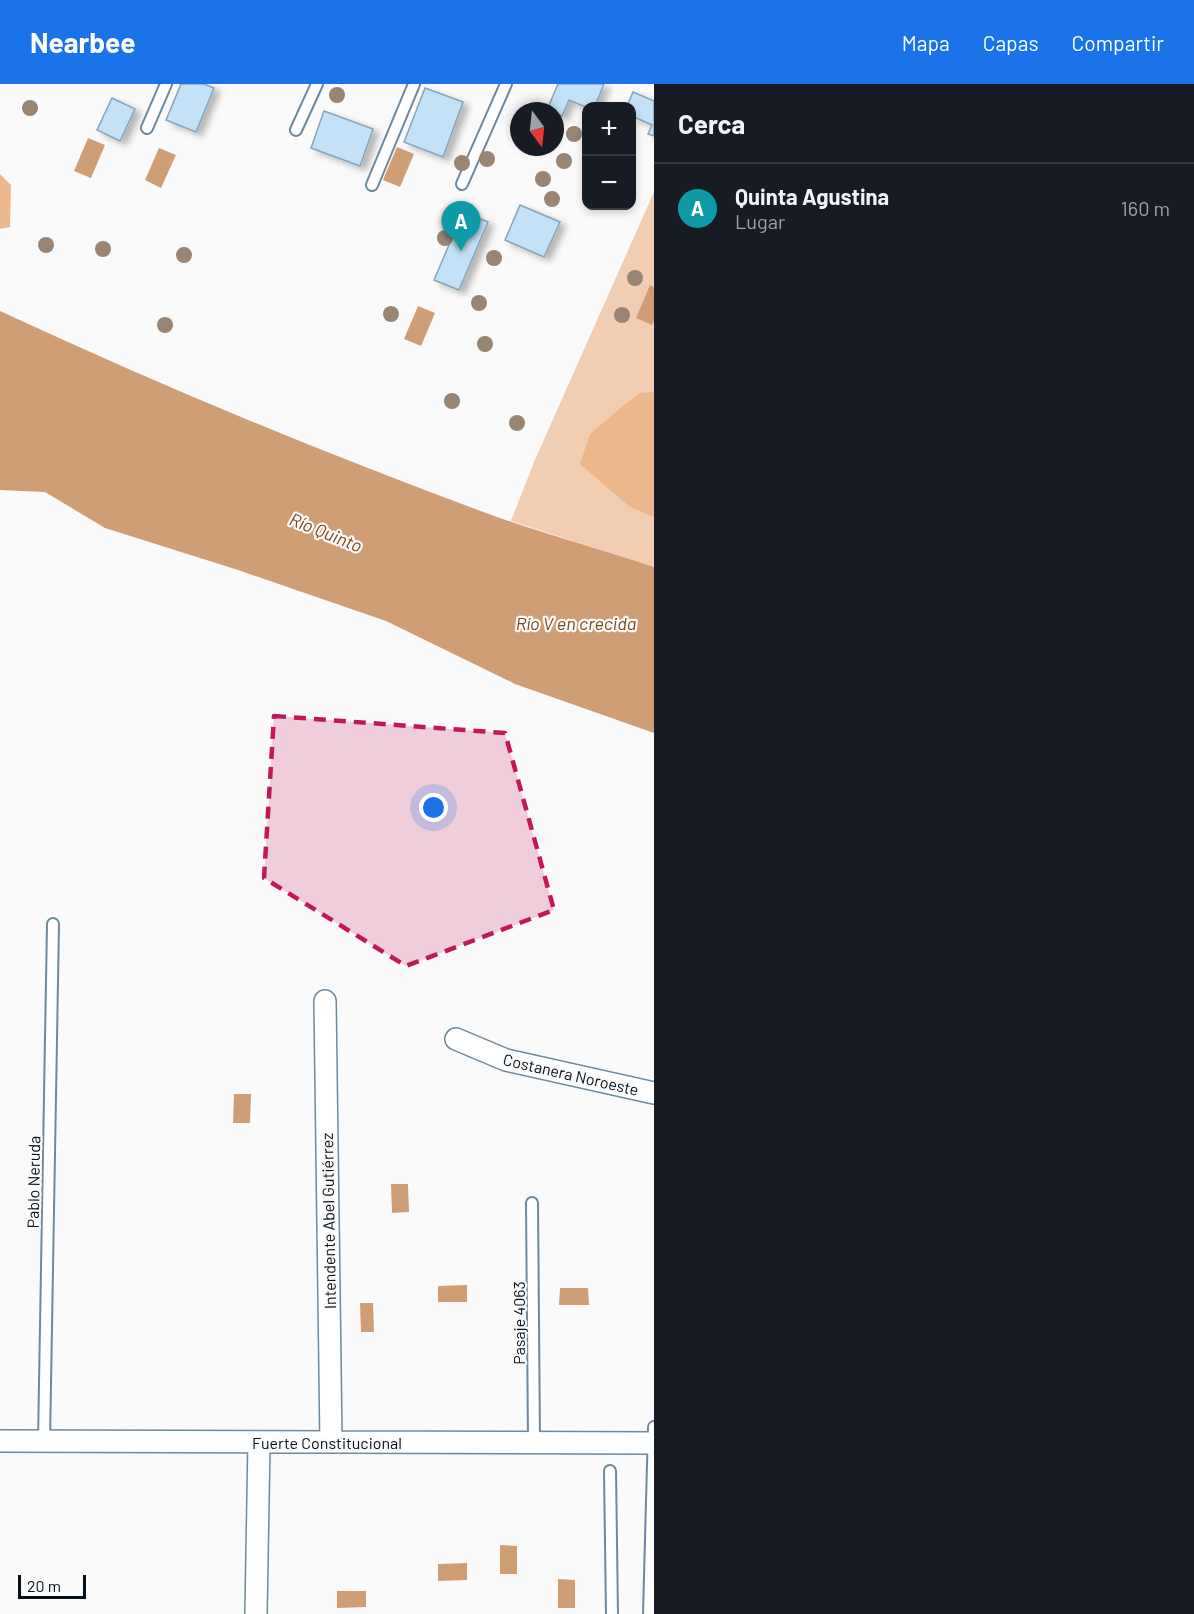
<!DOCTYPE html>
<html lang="es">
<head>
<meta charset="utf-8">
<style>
  body { margin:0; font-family:Barlow,sans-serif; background:#242831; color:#f1f3f6 }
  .controls { position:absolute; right:18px; top:18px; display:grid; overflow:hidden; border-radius:12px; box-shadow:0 3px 9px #0003 }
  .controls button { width:54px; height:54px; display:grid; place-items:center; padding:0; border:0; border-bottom:2px solid #363941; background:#171b24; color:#f1f3f6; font:30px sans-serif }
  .compass { position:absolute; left:510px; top:18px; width:54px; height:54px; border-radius:50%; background:#171b24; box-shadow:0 3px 9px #0003; rotate:165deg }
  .scale { position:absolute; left:18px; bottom:15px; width:68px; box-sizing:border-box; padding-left:6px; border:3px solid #061018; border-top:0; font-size:16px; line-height:21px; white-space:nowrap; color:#061018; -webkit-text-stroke:4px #fafafa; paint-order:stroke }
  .you { position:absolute; left:434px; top:724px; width:21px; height:21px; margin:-15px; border:4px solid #fff; border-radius:50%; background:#1a73e8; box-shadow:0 0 0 9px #1a73e833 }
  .badge { display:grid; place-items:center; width:39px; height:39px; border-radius:50%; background:#1a73e8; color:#fff; font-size:20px; font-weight:700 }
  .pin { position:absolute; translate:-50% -50px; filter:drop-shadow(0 2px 3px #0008) }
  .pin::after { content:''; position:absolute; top:32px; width:21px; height:18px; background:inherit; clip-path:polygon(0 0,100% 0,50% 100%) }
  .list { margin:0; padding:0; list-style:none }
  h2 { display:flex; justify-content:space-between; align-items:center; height:78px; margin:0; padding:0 24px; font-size:26px }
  h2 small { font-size:20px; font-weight:400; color:#9ea1a6 }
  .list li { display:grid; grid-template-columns:39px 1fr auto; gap:18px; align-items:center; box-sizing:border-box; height:90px; padding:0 24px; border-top:2px solid #363941 }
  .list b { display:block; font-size:22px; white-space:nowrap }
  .list p { margin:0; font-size:20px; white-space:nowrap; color:#9ea1a6 }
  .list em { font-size:20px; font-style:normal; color:#9ea1a6 }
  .map { position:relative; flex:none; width:654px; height:1530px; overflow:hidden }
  header { display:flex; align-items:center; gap:36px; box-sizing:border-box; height:84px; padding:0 30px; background:#1a73e8; color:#fff }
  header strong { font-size:28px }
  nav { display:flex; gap:33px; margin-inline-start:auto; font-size:21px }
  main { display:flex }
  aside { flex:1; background:#171b24 }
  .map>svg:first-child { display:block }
  .green { fill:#f1ceb2 }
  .forest { fill:#ebb78d }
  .water { fill:#d09e74 }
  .building { fill:#c3e2f8; stroke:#87a4b9; stroke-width:1.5; filter:url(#shadow) }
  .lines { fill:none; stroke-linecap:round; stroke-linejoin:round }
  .lane-casing { stroke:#6d899e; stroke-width:14 }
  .street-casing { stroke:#6d899e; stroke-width:24 }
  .lane { stroke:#fff; stroke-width:10 }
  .street { stroke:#fff; stroke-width:21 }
  .tree { fill:#988573 }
  .marked { fill:#c2185b; fill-opacity:0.2; stroke:#c2185b; stroke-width:4.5; stroke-dasharray:12 8; stroke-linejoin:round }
  .labels { text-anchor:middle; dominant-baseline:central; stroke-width:4.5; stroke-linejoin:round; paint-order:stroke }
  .street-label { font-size:16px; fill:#061018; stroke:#fafafa }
  .water-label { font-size:18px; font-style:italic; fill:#7a4919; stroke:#fafafa }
</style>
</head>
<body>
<header>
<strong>Nearbee</strong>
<nav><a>Mapa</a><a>Capas</a><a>Compartir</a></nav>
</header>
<main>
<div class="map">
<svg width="654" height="1530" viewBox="0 0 654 1530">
  <defs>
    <filter id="shadow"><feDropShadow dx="6" dy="4" stdDeviation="3" flood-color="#0004"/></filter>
  </defs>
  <rect width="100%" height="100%" fill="#fafafa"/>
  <!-- green -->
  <path class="green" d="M654,108V483L511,437L534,378Z"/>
  <!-- forest -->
  <path class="forest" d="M0,90L11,101L10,143L0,145Z
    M654,308V433L630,423L580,380L590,350L619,325L640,309Z"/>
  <!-- water -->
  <path class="water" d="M88,54L105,61L91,94L74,87Z
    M397,63L414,70L400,103L383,96Z
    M159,64L176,71L161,104L145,96Z
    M650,201L654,203V237L652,241L636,234Z
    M418,222L435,229L421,262L404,255Z
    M0,227C159,301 321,368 486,429C541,449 598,464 654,483V649L515,600L386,537L238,486L105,444L45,408L0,406Z
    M234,1010H251L250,1039H233Z
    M391,1100H408L409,1128L392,1129Z
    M467,1201V1218H438V1202Z
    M560,1204H588L589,1221H559Z
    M360,1219H373L374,1248H361Z
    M500,1461L517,1462V1490H500Z
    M467,1479V1496L438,1497V1480Z
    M558,1495L575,1496V1524H558Z
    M337,1507H366V1523L337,1524Z"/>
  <!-- building -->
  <path class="building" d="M181,0H204L214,4L196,48L166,36Z
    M558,0H604L595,22L586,23L569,16L562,32L555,29V27L547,26Z
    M425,4L463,18L443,73L404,58Z
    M633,8L654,17V52L648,50L652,41L632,32V22H627Z
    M112,14L135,25L120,57L97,46Z
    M324,27L373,45L360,82L311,64Z
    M520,121L560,138L544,173L505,156Z
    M463,128L488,138L459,206L434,196Z"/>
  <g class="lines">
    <!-- lane casing -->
    <g class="lane-casing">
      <path id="lane" d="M147,44L166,0
        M296,46L317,0
        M462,100L506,0
        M372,101L414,0
        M532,1119L534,1358
        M44,1357L53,840
        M610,1387L612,1530
        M649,1530L654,1343"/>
    </g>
    <!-- street casing -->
    <g class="street-casing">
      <path id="street" d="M325,917L331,1358
        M456,955L506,976L654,1009
        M0,1357L654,1359
        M256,1530L259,1358"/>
    </g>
    <!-- lane -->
    <use href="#lane" class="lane"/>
    <!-- street -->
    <use href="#street" class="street"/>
  </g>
  <!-- trees -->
  <g class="tree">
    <circle cx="337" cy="11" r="8"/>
    <circle cx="30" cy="24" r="8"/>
    <circle cx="574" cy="50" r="8"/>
    <circle cx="487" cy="75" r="8"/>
    <circle cx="564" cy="77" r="8"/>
    <circle cx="462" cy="79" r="8"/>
    <circle cx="543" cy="95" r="8"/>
    <circle cx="552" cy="115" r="8"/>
    <circle cx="445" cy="154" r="8"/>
    <circle cx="46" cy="161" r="8"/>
    <circle cx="103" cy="165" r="8"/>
    <circle cx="184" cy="171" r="8"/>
    <circle cx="494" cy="174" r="8"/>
    <circle cx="635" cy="194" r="8"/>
    <circle cx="479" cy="219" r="8"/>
    <circle cx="391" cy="230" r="8"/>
    <circle cx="622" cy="231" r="8"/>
    <circle cx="165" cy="241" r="8"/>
    <circle cx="485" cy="260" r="8"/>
    <circle cx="452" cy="317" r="8"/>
    <circle cx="517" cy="339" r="8"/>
  </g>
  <!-- marked area -->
  <path class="marked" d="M274,632L505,649L554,826L406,882L264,794Z"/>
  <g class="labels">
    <!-- street labels -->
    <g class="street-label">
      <text transform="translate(571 990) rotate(13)">Costanera Noroeste</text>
      <text transform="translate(33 1098) rotate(-89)">Pablo Neruda</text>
      <text transform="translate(328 1137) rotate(-91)">Intendente Abel Gutiérrez</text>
      <text transform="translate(518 1239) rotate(-90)">Pasaje 4063</text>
      <text x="327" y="1358">Fuerte Constitucional</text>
    </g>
    <!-- water labels -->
    <g class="water-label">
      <text transform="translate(326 448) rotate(22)">Río Quinto</text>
      <text x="576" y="539">Río V en crecida</text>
    </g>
  </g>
</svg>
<div class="controls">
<button>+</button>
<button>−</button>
</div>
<svg class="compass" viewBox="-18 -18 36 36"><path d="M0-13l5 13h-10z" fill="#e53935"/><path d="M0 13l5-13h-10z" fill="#9ea1a6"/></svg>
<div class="scale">20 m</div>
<div class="you"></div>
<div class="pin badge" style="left:461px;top:167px;background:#0f9aa8">A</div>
</div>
<aside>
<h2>Cerca<small></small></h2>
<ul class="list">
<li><span class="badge" style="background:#0f9aa8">A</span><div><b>Quinta Agustina</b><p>Lugar</p></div><em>160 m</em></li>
</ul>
</aside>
</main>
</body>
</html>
